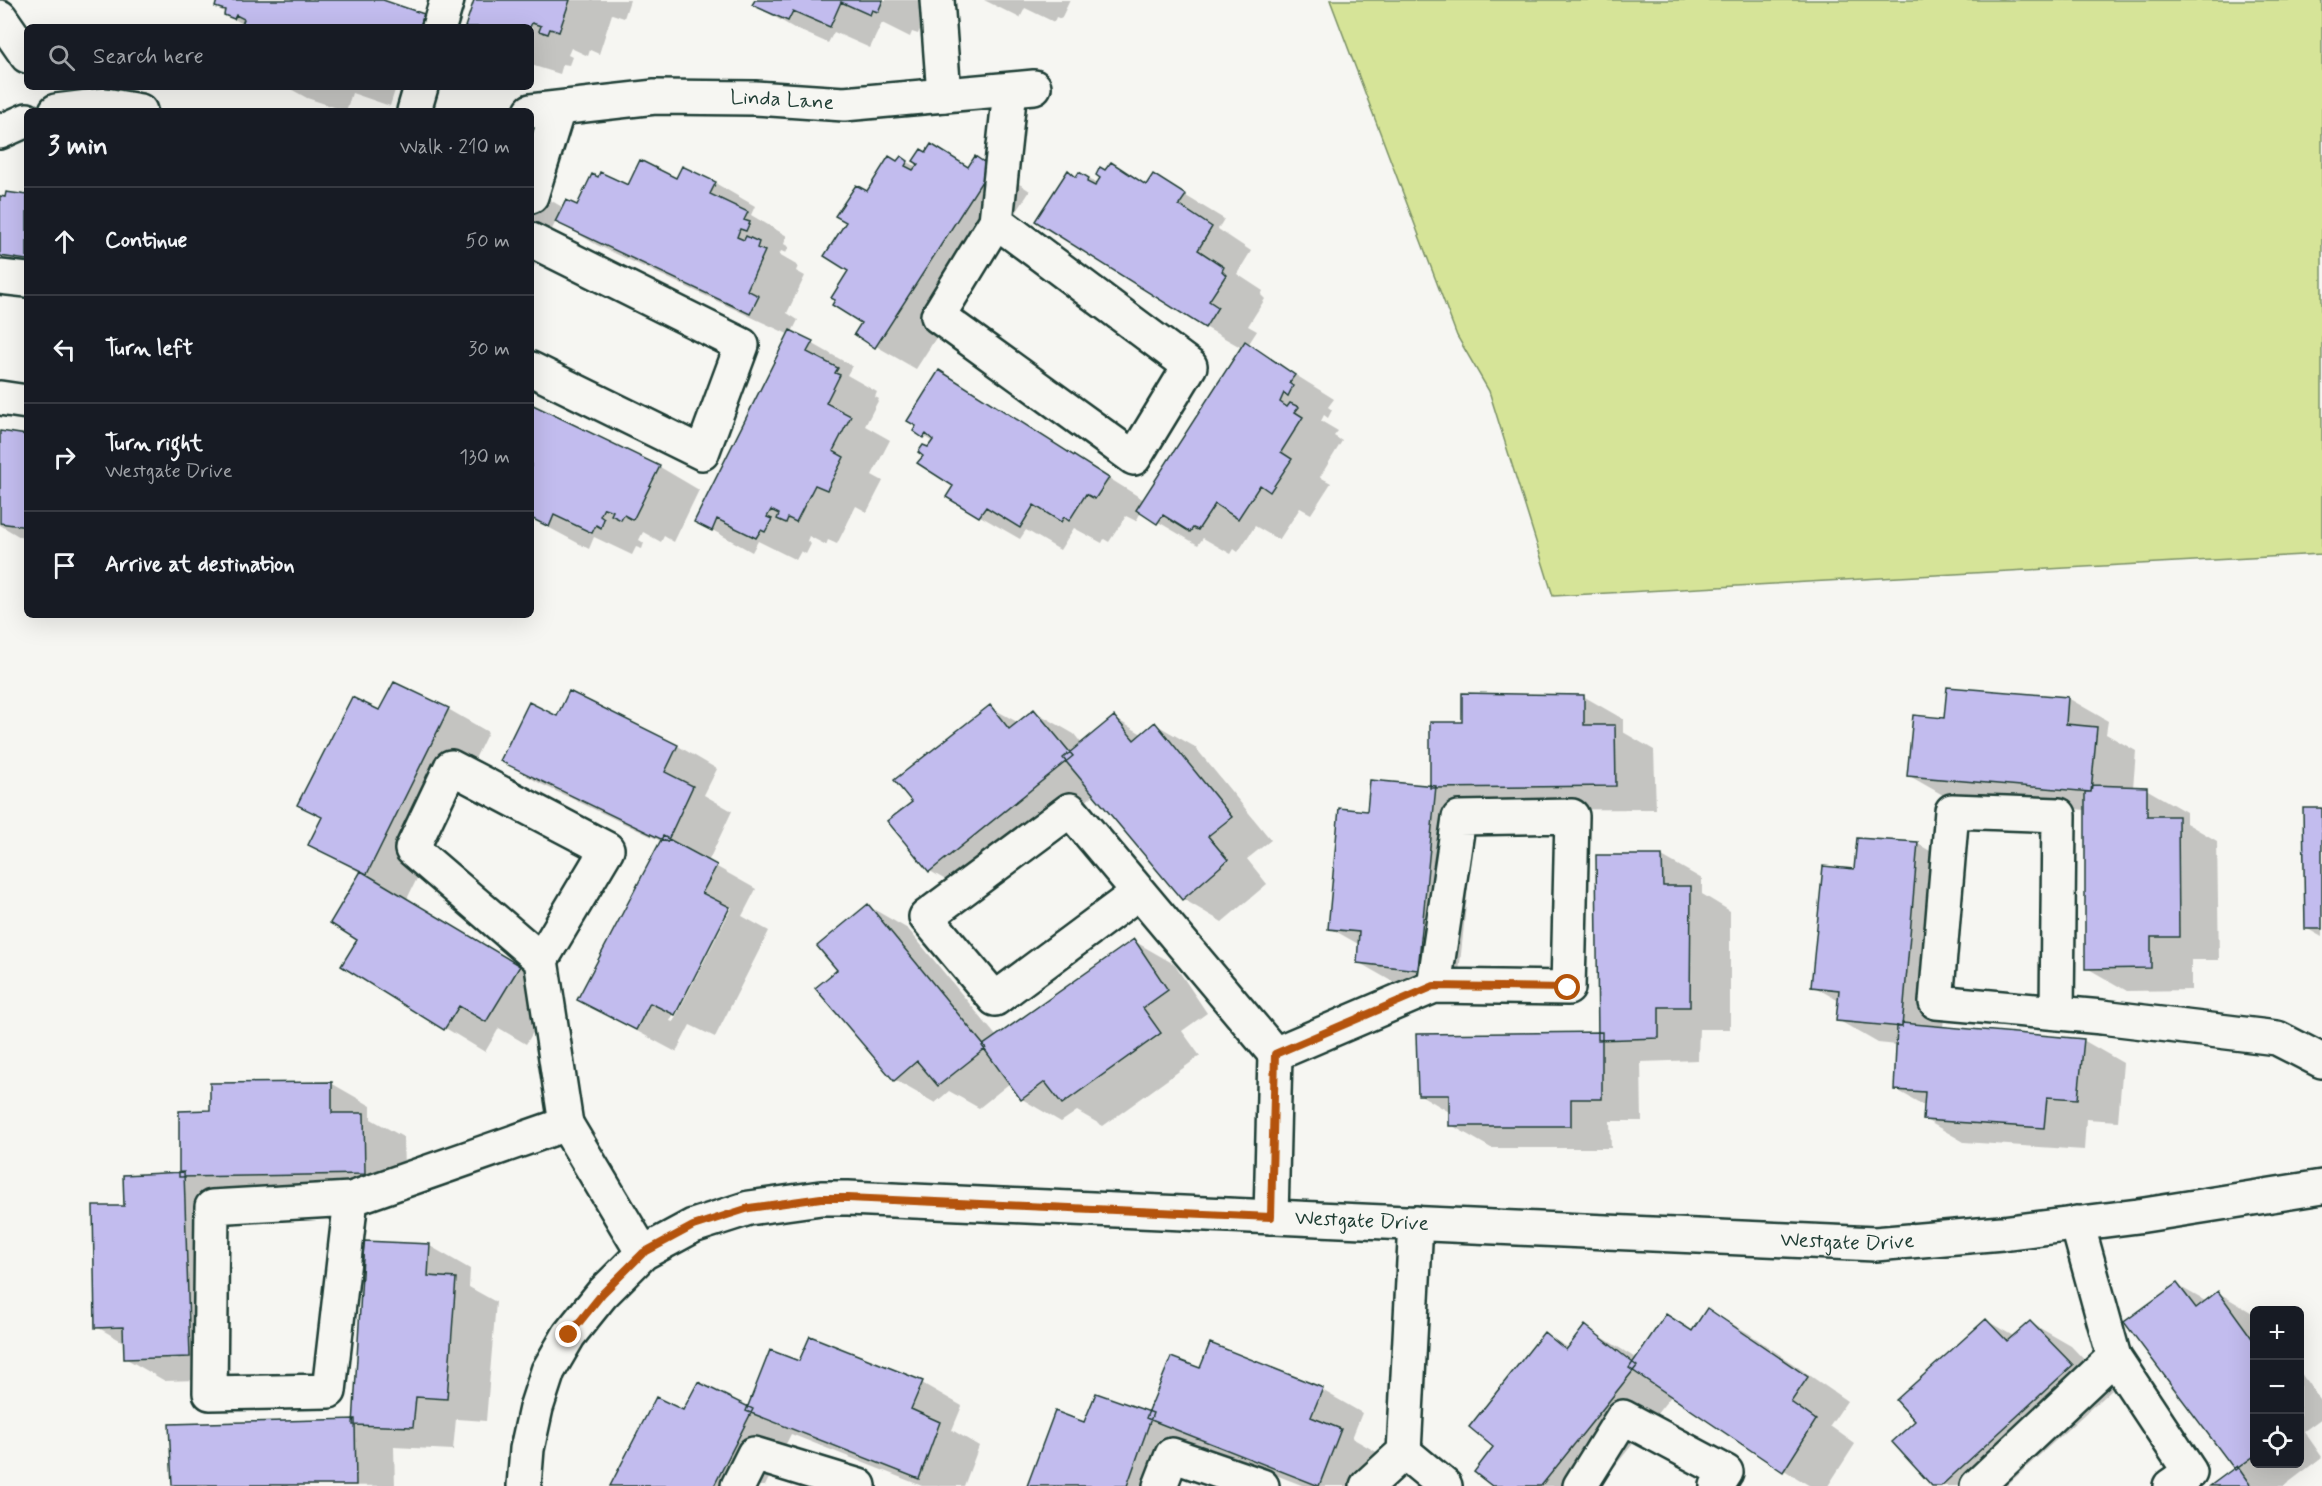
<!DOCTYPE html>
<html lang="en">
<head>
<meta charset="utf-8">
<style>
  body { margin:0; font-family:Mynerve,sans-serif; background:#20242c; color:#f1f3f6 }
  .controls { position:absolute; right:18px; bottom:18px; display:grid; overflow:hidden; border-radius:9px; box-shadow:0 6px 24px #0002 }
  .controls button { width:54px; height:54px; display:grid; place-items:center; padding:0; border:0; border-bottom:2px solid #363941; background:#171b24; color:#f1f3f6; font:30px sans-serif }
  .stop { position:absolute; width:18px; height:18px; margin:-14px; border:4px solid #b45309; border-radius:50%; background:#fff }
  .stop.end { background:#b45309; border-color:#fff; box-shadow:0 2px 6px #0008 }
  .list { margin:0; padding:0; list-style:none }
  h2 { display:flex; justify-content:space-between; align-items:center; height:78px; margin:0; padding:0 24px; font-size:26px }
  h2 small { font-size:20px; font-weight:400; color:#9ea1a6 }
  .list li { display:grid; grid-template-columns:39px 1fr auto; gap:18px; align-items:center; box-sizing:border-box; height:108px; padding:0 24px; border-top:2px solid #363941 }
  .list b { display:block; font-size:22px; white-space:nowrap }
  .list p { margin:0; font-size:20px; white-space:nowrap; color:#9ea1a6 }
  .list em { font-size:20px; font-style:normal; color:#9ea1a6 }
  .icon { flex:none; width:33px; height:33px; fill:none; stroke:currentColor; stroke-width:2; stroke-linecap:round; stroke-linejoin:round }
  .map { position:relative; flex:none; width:2322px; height:1486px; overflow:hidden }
  .search { position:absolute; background:#171b24; box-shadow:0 6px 24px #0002; left:24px; top:24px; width:510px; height:66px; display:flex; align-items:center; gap:15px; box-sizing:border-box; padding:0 21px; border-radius:9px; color:#9ea1a6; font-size:22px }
  .panel { position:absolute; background:#171b24; box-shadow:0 6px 24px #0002; left:24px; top:108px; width:510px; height:510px; border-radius:9px }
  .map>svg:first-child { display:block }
  .green { fill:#d6e498; stroke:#7a9066; stroke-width:1.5 }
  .shadow { fill:#0003; fill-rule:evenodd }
  .building { fill:#c2bcee; stroke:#1f3d34; stroke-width:1.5 }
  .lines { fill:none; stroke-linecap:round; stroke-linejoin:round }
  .minor-casing { stroke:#1f3d34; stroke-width:38 }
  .minor { stroke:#f6f6f2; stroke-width:33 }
  .route { stroke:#b45309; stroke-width:8 }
  .labels { text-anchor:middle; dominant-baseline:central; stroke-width:6; stroke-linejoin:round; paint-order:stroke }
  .street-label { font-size:21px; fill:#1f3d34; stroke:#f6f6f2 }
</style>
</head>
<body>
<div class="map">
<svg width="2322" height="1486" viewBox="0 0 2322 1486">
  <rect width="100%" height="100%" fill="#f6f6f2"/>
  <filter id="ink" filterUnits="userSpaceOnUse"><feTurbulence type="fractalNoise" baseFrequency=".0167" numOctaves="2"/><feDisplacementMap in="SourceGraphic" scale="12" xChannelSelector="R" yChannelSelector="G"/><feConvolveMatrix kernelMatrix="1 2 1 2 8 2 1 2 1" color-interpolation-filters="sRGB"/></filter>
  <g filter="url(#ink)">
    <!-- green -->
    <path class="green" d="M1330,0H2322V554L1553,596L1489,391L1457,336Z"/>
    <!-- shadow -->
    <path class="shadow" d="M219,0H379L424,15L444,27H243L244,25L216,7Z
      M476,0H630L624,18L612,14L599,54L590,50L588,56L571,48L568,55L572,57L569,65L563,64L560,74L531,65V27H467Z
      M756,0H945L931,5L918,34L912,32L910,37L882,23L870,48L834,32L828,43L794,28L754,5Z
      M984,0H1070L1061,19L1056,17L1054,22L1025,8L1020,18Z
      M287,87H396L390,106L352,93L346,111L307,98Z
      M932,146L969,167L1015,181L1030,191L916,369L876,346L863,323L850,271L867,193L901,158L917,167Z
      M1111,164L1147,185L1153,176L1224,219L1218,229L1251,251L1237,274L1263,291L1261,295L1265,299L1248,326L1257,331L1248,345L1334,399L1328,407L1332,410L1328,418L1324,415L1321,421L1338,431L1334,436L1342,441L1320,477L1331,483L1311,514L1300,508L1279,540L1255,526L1238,552L1234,549L1231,554L1203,538L1198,545L1141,512L1136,521L1126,516L1109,542L1104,539L1102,543L1074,528L1060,550L1026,530L1020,539L980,516L928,449L933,442L923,436L939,372L1144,500L1242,348L1205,327L1077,178L1080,174L1098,184Z
      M677,180L715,183L755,206L751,215L787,236L784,244L789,247L786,253L781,251L779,255L798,266L796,271L805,276L787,313L798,320L792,332L852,366L847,375L877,392L875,397L879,399L865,426L890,440L872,475L883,481L867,512L856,506L837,544L828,540L826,545L809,536L807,541L811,544L806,554L801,551L796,560L758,541L752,552L696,521L790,335L597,245L556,221L531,273V189L564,208L578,207L629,187Z
      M27,196V276L0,263V202Z
      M531,406L660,467L699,490L674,542L664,536L661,542L643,532L639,540L644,543L642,549L636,547L632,555L594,537L589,549L531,518Z
      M0,433L27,437V541L0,525Z
      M570,693L678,746L717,769L704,795L732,811L708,862L756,889L742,916L769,931L715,1037L690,1025L676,1052L579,1000L661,841L541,784L502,761L558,718ZM728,907H732L673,1022L670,1021Z
      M1583,696L1623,719V732L1654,750L1656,809L1476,810L1457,992L1398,985L1358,962L1360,945L1330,928L1368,812L1432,788L1463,723Z
      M2068,698L2108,721L2106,734L2136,751L2133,788L2146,789L2186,812V823L2217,841L2219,960H2191V990L2127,991L2087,968L2086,810L1948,798L1908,775L1945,719Z
      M990,707L1019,723L1034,711L1074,734L1082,744L1114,718L1142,734L1155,724L1195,747L1271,840L1247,859L1267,884L1222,922L1183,899L1095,794L970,894L930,871L890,821L914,802Z
      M448,709L488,732L407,899L559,990L526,1044L499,1028L485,1052L343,966L359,939L361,873L310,844L323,818L299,804L380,712Z
      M2322,809V937L2306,928Z
      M1859,840L1918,844L1958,867L1943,1028L2083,1040L2123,1063L2118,1121L2086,1119L2084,1150L1964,1142L1924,1119L1925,1106L1895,1089L1897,1045L1878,1043L1838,1020L1839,1001L1813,986L1855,871Z
      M1662,856L1702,879V894L1730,911V1029H1699L1698,1060L1641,1062L1642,1121H1610L1611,1148H1491L1451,1125V1113L1419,1094L1600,1034Z
      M868,906L908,929L997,1037L1134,941L1174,964L1207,1013L1182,1031L1200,1056L1103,1126L1077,1111L1061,1122L1022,1099L1010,1083L979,1108L949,1091L935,1103L895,1080L839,970Z
      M331,1083L371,1106V1119L403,1137L405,1196L224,1199L230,1379L165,1381L125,1358V1343L97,1327L125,1207L181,1173L212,1112Z
      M430,1246L470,1269L469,1287L496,1302L486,1421L456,1419L453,1450L394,1447L395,1486L173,1484L355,1421Z
      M2177,1285L2207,1302L2219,1293L2254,1314V1464H2300V1372L2322,1403V1418L2304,1431L2322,1457L2284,1486H2212L2236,1469Z
      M1708,1310L1748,1333L1847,1401L1830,1426L1855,1444L1828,1486H1810L1784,1470L1672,1395L1599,1486H1494L1496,1446L1545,1334L1569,1348L1586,1327L1637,1359L1666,1316L1693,1331Z
      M1987,1321L2015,1337L2031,1323L2071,1346L2112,1389L2006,1486H1935L1917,1421Z
      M1211,1345L1322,1390L1362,1413L1352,1438L1380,1454L1368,1486H1304L1191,1442L1175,1486H1029L1085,1424L1150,1414L1201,1370Z
      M922,1383L962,1406L952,1430L979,1446L964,1486H922L791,1434L765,1486H611L684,1412L748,1408Z"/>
    <!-- building -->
    <path class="building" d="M217,0H383L424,14L420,27H241L244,19L236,15L234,19L224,15L225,10L215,7Z
      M474,0H570L559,32L550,29L548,34L539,31L541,26L532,23L530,27H465Z
      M755,0H883L878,12L872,10L870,15L841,2L830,27L793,11L788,21L752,5Z
      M931,144L968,167L975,156L991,167L875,348L854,334L861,323L832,305L835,300L831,298L848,271L824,256L846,222L835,216L856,185L867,191L889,156L897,161L901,156L908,161L905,166L913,170L918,164L913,161L921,149L926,152Z
      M640,160L676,178L682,166L716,182L710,194L748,212L744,220L750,222L746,231L740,229L737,237L744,240L746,236L759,242L757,248L765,251L747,290L759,296L750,314L555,222L566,200L577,205L592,174L598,177L600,172L628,185Z
      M1111,162L1146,185L1153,174L1186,195L1179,205L1212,227L1198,250L1224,267L1222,271L1226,275L1209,301L1218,307L1205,328L1035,221L1068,170L1076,177L1079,172L1089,178L1087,182L1095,186L1100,178L1096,175L1100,167L1105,170Z
      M6,192L27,195V260L0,256V196L5,197Z
      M790,330L813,341L807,352L838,368L835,373L840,375L826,403L851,416L833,451L844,457L827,490L815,485L796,522L788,518L786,523L777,519L779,514L771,510L767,517L772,519L765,532L761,530L756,538L717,519L712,531L694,522Z
      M1245,341L1295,375L1289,383L1293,386L1288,396L1284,393L1280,402L1287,407L1290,403L1299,407L1295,412L1303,417L1281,452L1292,459L1270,492L1260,485L1238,519L1215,504L1198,530L1193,528L1190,532L1163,515L1157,524L1136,510Z
      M939,370L1109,478L1095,499L1086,494L1069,521L1064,517L1061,522L1034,505L1020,528L986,507L979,517L946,497L953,486L917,463L923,456L918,452L923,445L928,447L933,440L926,434L923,438L913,431L916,426L907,421Z
      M531,404L660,466L633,520L624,515L621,520L611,515L613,511L604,508L600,516L604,519L601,528L596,525L592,533L554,515L549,527L531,518Z
      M0,431L27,435V527L0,523Z
      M394,682L449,708L367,874L308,845L322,817L297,805L352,697L379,710Z
      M1947,687L2068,697L2066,724L2097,727L2091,792L1907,776L1913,715L1944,718Z
      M569,691L678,745L665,772L693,786L667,842L500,761L529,702L557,716Z
      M1462,693L1584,695V725H1615L1616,786L1430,788V722H1462Z
      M990,705L1009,729L1034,709L1073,756L929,872L887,821L912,802L894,780Z
      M1114,716L1134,740L1155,722L1232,817L1208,836L1228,860L1182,900L1063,758Z
      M1370,780L1436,786L1418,970L1357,963L1359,932L1328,929L1339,808L1367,811Z
      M2092,785L2147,787V816H2178L2179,937H2151V968L2085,969V792H2091Z
      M2303,808H2322V929H2305Z
      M663,836L717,865L702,893L730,907L675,1015L650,1003L636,1030L577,1000Z
      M1857,838L1918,842L1902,1027L1836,1021L1839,990L1811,987L1823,866L1854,869Z
      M1596,855H1662L1663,886H1691L1690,1007H1659V1038L1598,1040Z
      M361,871L520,966L486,1022L459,1006L444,1030L341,966L357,940L330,923Z
      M868,904L986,1048L938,1086L917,1061L894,1081L815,988L837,970L817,946Z
      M1134,939L1168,990L1143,1008L1161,1033L1062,1104L1045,1082L1021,1100L982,1046Z
      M1902,1023L2084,1039L2078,1099L2047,1097L2044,1128L1923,1120L1925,1092L1894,1090L1897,1026L1902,1027Z
      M1602,1032V1099H1571V1126H1449V1095H1418L1416,1034Z
      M332,1082V1113H364L365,1174L179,1177V1111L210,1110V1083Z
      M184,1172L190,1357L124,1359L123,1327L95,1328L93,1206H124L123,1175Z
      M364,1241L430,1244L428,1276L456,1278L447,1399L416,1397L413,1427L353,1425Z
      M2177,1283L2196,1308L2218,1291L2254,1341V1456L2235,1470L2124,1322Z
      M1707,1308L1808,1377L1791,1402L1816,1420L1783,1472L1629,1368L1666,1314L1692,1331Z
      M1986,1319L2007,1341L2030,1321L2073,1365L1941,1486H1932L1892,1442L1915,1421L1896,1400Z
      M1585,1325L1637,1366L1541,1486H1492L1474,1472L1493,1447L1469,1427L1544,1332L1566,1350Z
      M810,1336L923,1381L911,1409L940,1422L919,1479L746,1411L770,1350L799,1361Z
      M1210,1343L1323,1388L1311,1417L1341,1429L1319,1486L1146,1418L1171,1357L1200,1368Z
      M698,1382L753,1409L714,1486H610L656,1397L683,1410Z
      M1096,1393L1153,1413L1127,1486H1027L1055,1411L1084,1422Z
      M355,1419L356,1485H172L169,1424Z
      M2237,1466L2251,1486H2210Z"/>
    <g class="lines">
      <!-- minor casing -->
      <g class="minor-casing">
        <g id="minor">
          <path d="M937,0L944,95"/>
          <path d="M0,17L27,56"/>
          <path d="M439,27L447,0"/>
          <path d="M56,111L105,105L140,111"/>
          <path d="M414,111L421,87"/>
          <path id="s1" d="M531,111L655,97L755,98L844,104L1034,87"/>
          <path d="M0,132L27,120"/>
          <path d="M531,196L558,109"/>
          <path d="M996,221L1190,366L1134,458L938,316L996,221L1010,90"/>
          <path d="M531,240L742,345L702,453L531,369"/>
          <path d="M0,277L27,280"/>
          <path d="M0,398L27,402"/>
          <path d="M1139,892L995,999L926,917L1070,810L1275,1054L1271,1217"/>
          <path d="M541,960L607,849L451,767L412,849L541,960L566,1124"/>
          <path d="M2057,1013L2059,815L1952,811L1936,1002L2102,1017L2277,1038L2322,1061"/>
          <path d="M1275,1054L1434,986L1459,818L1572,816L1568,988L1434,986"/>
          <path d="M351,1199L329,1391L210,1393L212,1207L351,1199L566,1124L643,1253"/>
          <path d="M2077,1223L2114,1357L2190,1472L2170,1486"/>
          <path d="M1404,1452L1445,1486"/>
          <path id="s2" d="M524,1486L527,1449L536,1408L548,1371L569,1335L602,1294L643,1253L693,1226L749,1208L821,1198H848L1875,1244L2002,1233L2138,1216L2322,1187"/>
          <path d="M738,1486L754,1454L859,1486"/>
          <path d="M1160,1486L1172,1455L1262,1486"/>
          <path d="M1367,1486L1404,1452L1416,1223"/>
          <path d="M1580,1486L1623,1417L1726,1472L1717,1486"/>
          <path d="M1977,1486L2114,1357"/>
        </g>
      </g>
      <!-- minor -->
      <use href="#minor" class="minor"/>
    </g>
  </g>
  <g class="lines" filter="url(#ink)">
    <!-- route -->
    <path class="route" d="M569,1335L602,1294L643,1253L693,1226L749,1208L821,1198H848L1271,1217L1275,1054L1434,986L1568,988"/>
  </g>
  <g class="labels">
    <!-- street labels -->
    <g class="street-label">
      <text stroke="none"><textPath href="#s1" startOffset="252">Linda Lane</textPath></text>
      <text stroke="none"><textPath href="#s2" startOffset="1000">Westgate Drive</textPath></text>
      <text stroke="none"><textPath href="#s2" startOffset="1486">Westgate Drive</textPath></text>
    </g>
  </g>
</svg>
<div class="controls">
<button>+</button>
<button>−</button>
<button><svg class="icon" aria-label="locate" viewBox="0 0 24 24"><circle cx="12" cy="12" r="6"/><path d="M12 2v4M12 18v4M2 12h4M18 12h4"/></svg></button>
</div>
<div class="stop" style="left:1568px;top:988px"></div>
<div class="stop end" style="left:569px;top:1335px"></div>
<div class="search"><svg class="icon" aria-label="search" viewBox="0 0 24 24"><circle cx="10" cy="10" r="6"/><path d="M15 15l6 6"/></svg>Search here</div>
<section class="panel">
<h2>3 min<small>Walk · 210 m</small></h2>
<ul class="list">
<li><svg class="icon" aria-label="ahead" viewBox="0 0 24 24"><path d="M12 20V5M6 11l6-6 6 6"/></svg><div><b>Continue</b></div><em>50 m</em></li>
<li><svg class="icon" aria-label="left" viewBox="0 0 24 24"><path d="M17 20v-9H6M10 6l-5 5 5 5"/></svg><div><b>Turn left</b></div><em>30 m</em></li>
<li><svg class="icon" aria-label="right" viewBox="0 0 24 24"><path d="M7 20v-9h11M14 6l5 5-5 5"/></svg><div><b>Turn right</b><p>Westgate Drive</p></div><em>130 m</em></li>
<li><svg class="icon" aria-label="arrive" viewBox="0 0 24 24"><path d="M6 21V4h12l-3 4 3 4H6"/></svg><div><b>Arrive at destination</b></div></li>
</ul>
</section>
</div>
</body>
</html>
